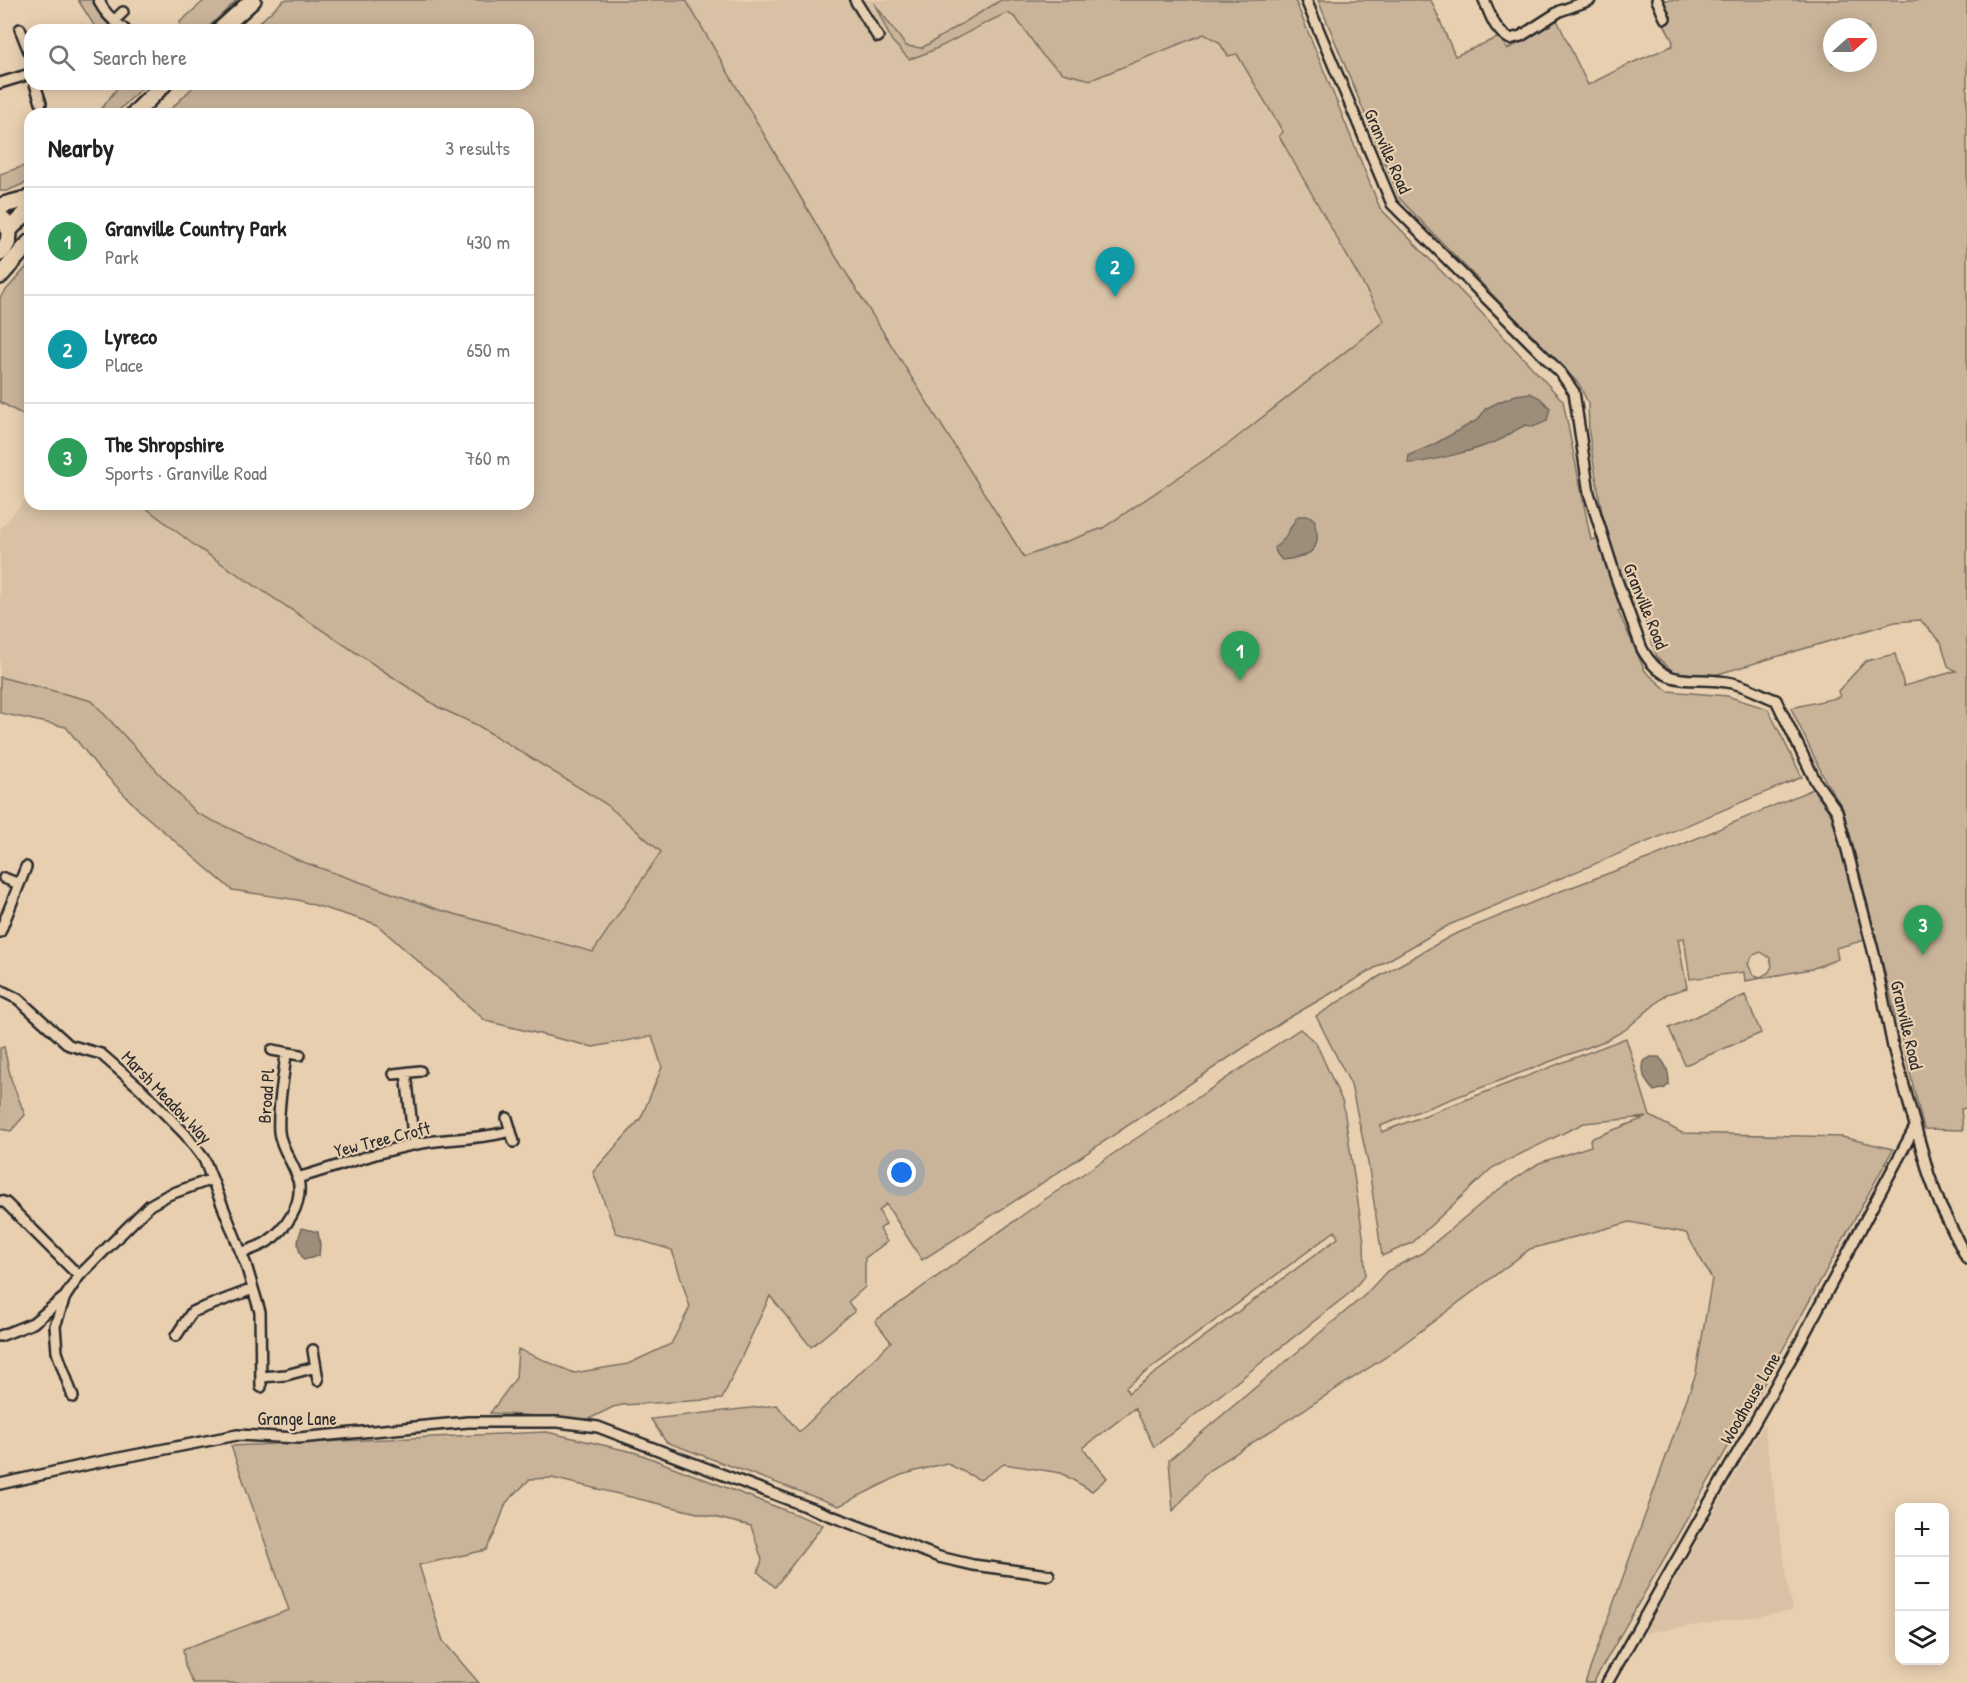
<!DOCTYPE html>
<html lang="en">
<head>
<meta charset="utf-8">
<style>
  body { margin:0; font-family:"Patrick Hand",sans-serif; background:#f2f2f2; color:#222 }
  .controls { position:absolute; right:18px; bottom:18px; display:grid; overflow:hidden; border-radius:12px; box-shadow:0 3px 15px #0003 }
  .controls button { width:54px; height:54px; display:grid; place-items:center; padding:0; border:0; border-bottom:2px solid #e0e0e0; background:#fff; color:#222; font:30px sans-serif }
  .compass { position:absolute; left:1823px; top:18px; width:54px; height:54px; border-radius:50%; background:#fff; box-shadow:0 3px 15px #0003; rotate:69deg }
  .you { position:absolute; left:902px; top:1173px; width:21px; height:21px; margin:-15px; border:4px solid #fff; border-radius:50%; background:#1a73e8; box-shadow:0 0 0 9px #1a73e833 }
  .badge { display:grid; place-items:center; width:39px; height:39px; border-radius:50%; background:#ea580c; color:#fff; font-size:20px; font-weight:700 }
  .pin { position:absolute; translate:-50% -50px; filter:drop-shadow(0 2px 3px #0008) }
  .pin::after { content:''; position:absolute; top:32px; width:21px; height:18px; background:inherit; clip-path:polygon(0 0,100% 0,50% 100%) }
  .list { margin:0; padding:0; list-style:none }
  h2 { display:flex; justify-content:space-between; align-items:center; height:78px; margin:0; padding:0 24px; font-size:26px }
  h2 small { font-size:20px; font-weight:400; color:#767676 }
  .list li { display:grid; grid-template-columns:39px 1fr auto; gap:18px; align-items:center; box-sizing:border-box; height:108px; padding:0 24px; border-top:2px solid #e0e0e0 }
  .list b { display:block; font-size:22px; white-space:nowrap }
  .list p { margin:0; font-size:20px; white-space:nowrap; color:#767676 }
  .list em { font-size:20px; font-style:normal; color:#767676 }
  .icon { flex:none; width:33px; height:33px; fill:none; stroke:currentColor; stroke-width:2; stroke-linecap:round; stroke-linejoin:round }
  .map { position:relative; flex:none; width:1967px; height:1683px; overflow:hidden }
  .search { position:absolute; background:#fff; box-shadow:0 3px 15px #0003; left:24px; top:24px; width:510px; height:66px; display:flex; align-items:center; gap:15px; box-sizing:border-box; padding:0 21px; border-radius:18px; color:#767676; font-size:22px }
  .panel { position:absolute; background:#fff; box-shadow:0 3px 15px #0003; left:24px; top:108px; width:510px; height:402px; border-radius:18px }
  .map>svg:first-child { display:block }
  .built { fill:#d8c1a5 }
  .green { fill:#c9b49a; stroke:#7a7062; stroke-width:1.5; fill-rule:evenodd }
  .water { fill:#9d8e7b; stroke:#6f665b; stroke-width:1.5 }
  .lines { fill:none; stroke-linecap:round; stroke-linejoin:round }
  .street-casing { stroke:#2b2b2b; stroke-width:14 }
  .primary-casing { stroke:#2b2b2b; stroke-width:20 }
  .street { stroke:#e8cfb0; stroke-width:9 }
  .primary { stroke:#e8cfb0; stroke-width:15 }
  .labels { text-anchor:middle; dominant-baseline:central; stroke-width:4.5; stroke-linejoin:round; paint-order:stroke }
  .street-label { font-size:18px; fill:#2b2b2b; stroke:#e8cfb0 }
</style>
</head>
<body>
<div class="map">
<svg width="1967" height="1683" viewBox="0 0 1967 1683">
  <rect width="100%" height="100%" fill="#e8cfb0"/>
  <filter id="ink" filterUnits="userSpaceOnUse"><feTurbulence type="fractalNoise" baseFrequency=".0167" numOctaves="2"/><feDisplacementMap in="SourceGraphic" scale="12" xChannelSelector="R" yChannelSelector="G"/><feConvolveMatrix kernelMatrix="1 2 1 2 8 2 1 2 1" color-interpolation-filters="sRGB"/></filter>
  <g filter="url(#ink)">
    <!-- built -->
    <path class="built" d="M686,0H1214L1204,34L1219,42L1228,56L1237,54L1283,133L1279,136L1384,321L1231,442L1103,528L1024,557L823,236Z
      M30,494V504H141L198,548L438,707L477,725L606,804L661,852L593,952L440,910L300,861L195,813L92,701L0,677V529Z
      M1764,1425L1792,1611L1644,1633Z"/>
    <!-- green -->
    <path class="green" d="M78,0H91L107,23L116,30H97Z
      M205,0H237L205,30H181L180,22Z
      M284,0H686L823,236L1024,557L1103,528L1231,442L1384,321L1279,136L1283,132L1237,54L1228,56L1219,42L1204,34L1091,80L1063,73L1043,56L1016,18L1008,13C974,26 944,49 909,59L892,41L874,3L906,46L922,48L1001,0H1295L1380,208L1478,309L1563,401L1591,540L1609,536L1602,513L1594,465L1589,433L1588,403L1579,384L1400,199L1318,0H1431L1455,56L1499,37L1507,49L1522,42L1557,20L1588,85L1627,65L1672,46L1673,42L1662,20L1670,16L1663,0H1967V1108L1961,1109L1963,1130L1924,1129L1849,830L1837,811L1840,804L1826,782L1791,708L1840,697L1838,691L1866,661L1895,654L1904,686L1956,671L1948,666L1941,642L1920,620L1895,622L1711,676L1674,672L1657,657L1639,603L1618,611L1645,671L1668,691L1727,696L1768,709L1802,777L1449,925L1285,1020L1027,1193L922,1260L886,1204L879,1211L886,1224L880,1229L887,1242L865,1258V1287L848,1302L855,1311L811,1347L770,1296L722,1399L622,1405L613,1407L589,1419L490,1413L516,1378L518,1349L574,1373L628,1364L671,1344L690,1307L672,1250L616,1233L593,1172L641,1118L662,1067L652,1036L593,1047L486,1021L376,924L298,900L232,890L141,812L97,766L66,727L0,713V677L92,701L196,813L300,861L440,910L593,952L661,852L606,804L477,725L438,707L198,548L141,504H528V114H166L196,84H528V30H251ZM1832,27H1868V63H1832Z
      M120,84H146L115,114H98Z
      M30,164V181L7,191H0V174Z
      M30,263V419L0,402V297Z
      M1813,789L1832,816L1865,940L1836,948L1838,959L1811,969L1745,981L1744,972L1690,979L1684,938L1678,939L1687,988L1667,994L1625,1030L1607,1040L1380,1126L1382,1132L1626,1038L1650,1116L1682,1133L1842,1137L1893,1149L1756,1398L1593,1683H1585L1696,1373L1712,1279L1686,1233L1630,1222L1530,1249L1386,1357L1208,1471L1173,1511L1169,1460L1365,1295L1387,1271L1422,1253L1495,1192L1539,1163L1591,1146L1590,1139L1647,1117L1584,1123L1492,1168L1412,1243L1382,1256L1368,1163L1351,1085L1316,1016L1380,976L1453,935L1553,894L1655,856ZM1761,952L1770,958L1772,966L1769,972L1761,977L1753,975L1748,964L1753,955Z
      M1745,995L1761,1033L1685,1065L1669,1028Z
      M1300,1029L1316,1043L1343,1103L1364,1242L1365,1275L1351,1292L1154,1447L1135,1408L1083,1448L1107,1478L1092,1491L1061,1473L1004,1464L980,1480L946,1463L901,1475L839,1506L666,1442L651,1419L777,1405L799,1432L891,1342L875,1321L1041,1202ZM1335,1231L1338,1238L1128,1393L1126,1387Z
      M4,1047L11,1079L25,1115L11,1131L0,1129V1048Z
      M547,1432L637,1453L823,1525L775,1587L758,1572L762,1560L751,1526L552,1478L530,1479L506,1503L495,1533L486,1550L419,1565L443,1641L479,1683H193L185,1666L183,1649L289,1610L231,1446Z"/>
    <!-- water -->
    <path class="water" d="M1530,393L1540,398L1550,408L1547,421L1533,427L1526,425C1517,428 1511,434 1502,439C1483,448 1429,463 1408,463L1409,455L1431,446L1479,419L1485,409L1497,403L1516,395Z
      M1298,516H1310L1315,521C1314,527 1317,529 1317,535C1319,556 1298,558 1282,560L1276,553L1275,547C1286,541 1290,526 1298,516Z
      M1651,1057H1659C1667,1065 1669,1073 1669,1084L1665,1088L1654,1091C1645,1081 1641,1074 1644,1061Z
      M302,1228L318,1232L320,1245L319,1256L304,1260C296,1248 297,1240 302,1228Z"/>
    <g class="lines">
      <!-- street casing -->
      <g class="street-casing">
        <path id="street" d="M99,0C103,13 115,21 125,30
          M855,0L878,37
          M1306,0L1392,204L1560,372L1574,392L1589,493L1615,575L1642,649C1667,693 1692,674 1732,683C1747,686 1762,695 1776,700L1816,782L1837,811L1875,958L1893,1047L1929,1175L1941,1207L1967,1259
          M1484,0C1491,16 1494,30 1510,39L1521,36L1560,11L1590,0
          M1657,0L1665,18
          M114,21L123,12
          M20,29L30,54
          M0,83L30,74
          M35,84L41,103
          M4,878L19,884
          M0,932L26,867
          M0,990L18,999L69,1045L101,1054L140,1088L185,1134L204,1159L246,1265L260,1312L261,1387
          M272,1050L300,1055
          M406,1073L414,1145
          M394,1074L420,1071
          M507,1118L514,1142
          M297,1178C340,1166 384,1149 428,1142C456,1138 483,1139 510,1131
          M0,1201L6,1203L79,1276
          M241,1253C249,1250 259,1247 267,1242C286,1229 304,1204 298,1179C294,1163 281,1149 279,1132C277,1106 284,1078 286,1053
          M0,1336L33,1323L66,1296
          M176,1336L192,1312L253,1289
          M313,1350L318,1380
          M261,1377L286,1375L316,1367
          M73,1397L57,1352L55,1326L65,1297L79,1276L150,1205L168,1195L212,1179
          M0,1484L94,1463L237,1435L299,1438L468,1422H558L598,1427L939,1557L973,1565L1049,1575
          M1607,1683L1797,1348L1915,1127"/>
      </g>
      <!-- primary casing -->
      <g class="primary-casing">
        <path id="primary" d="M220,30L253,0
          M134,114L164,84
          M0,206L30,198
          M0,216C12,227 12,242 0,253
          M9,230L30,209
          M0,276L30,242"/>
      </g>
      <!-- street -->
      <use href="#street" class="street"/>
      <!-- primary -->
      <use href="#primary" class="primary"/>
    </g>
  </g>
  <g class="labels">
    <!-- street labels -->
    <g class="street-label">
      <text transform="translate(1388 151) rotate(66)">Granville Road</text>
      <text transform="translate(1646 606) rotate(68)">Granville Road</text>
      <text transform="translate(1907 1025) rotate(77)">Granville Road</text>
      <text transform="translate(266 1096) rotate(-86)">Broad Pl</text>
      <text transform="translate(167 1097) rotate(46)">Marsh Meadow Way</text>
      <text transform="translate(382 1139) rotate(-14)">Yew Tree Croft</text>
      <text transform="translate(1750 1398) rotate(-60)">Woodhouse Lane</text>
      <text x="297" y="1418">Grange Lane</text>
    </g>
  </g>
</svg>
<div class="controls">
<button>+</button>
<button>−</button>
<button><svg class="icon" aria-label="layers" viewBox="0 0 24 24"><path d="M12 4l9 5-9 5-9-5zM3 14l9 5 9-5"/></svg></button>
</div>
<svg class="compass" viewBox="-18 -18 36 36"><path d="M0-13l5 13h-10z" fill="#e53935"/><path d="M0 13l5-13h-10z" fill="#767676"/></svg>
<div class="you"></div>
<div class="pin badge" style="left:1240px;top:681px;background:#2e9e5b">1</div>
<div class="pin badge" style="left:1115px;top:297px;background:#0f9aa8">2</div>
<div class="pin badge" style="left:1923px;top:955px;background:#2e9e5b">3</div>
<div class="search"><svg class="icon" aria-label="search" viewBox="0 0 24 24"><circle cx="10" cy="10" r="6"/><path d="M15 15l6 6"/></svg>Search here</div>
<section class="panel">
<h2>Nearby<small>3 results</small></h2>
<ul class="list">
<li><span class="badge" style="background:#2e9e5b">1</span><div><b>Granville Country Park</b><p>Park</p></div><em>430 m</em></li>
<li><span class="badge" style="background:#0f9aa8">2</span><div><b>Lyreco</b><p>Place</p></div><em>650 m</em></li>
<li><span class="badge" style="background:#2e9e5b">3</span><div><b>The Shropshire</b><p>Sports · Granville Road</p></div><em>760 m</em></li>
</ul>
</section>
</div>
</body>
</html>
